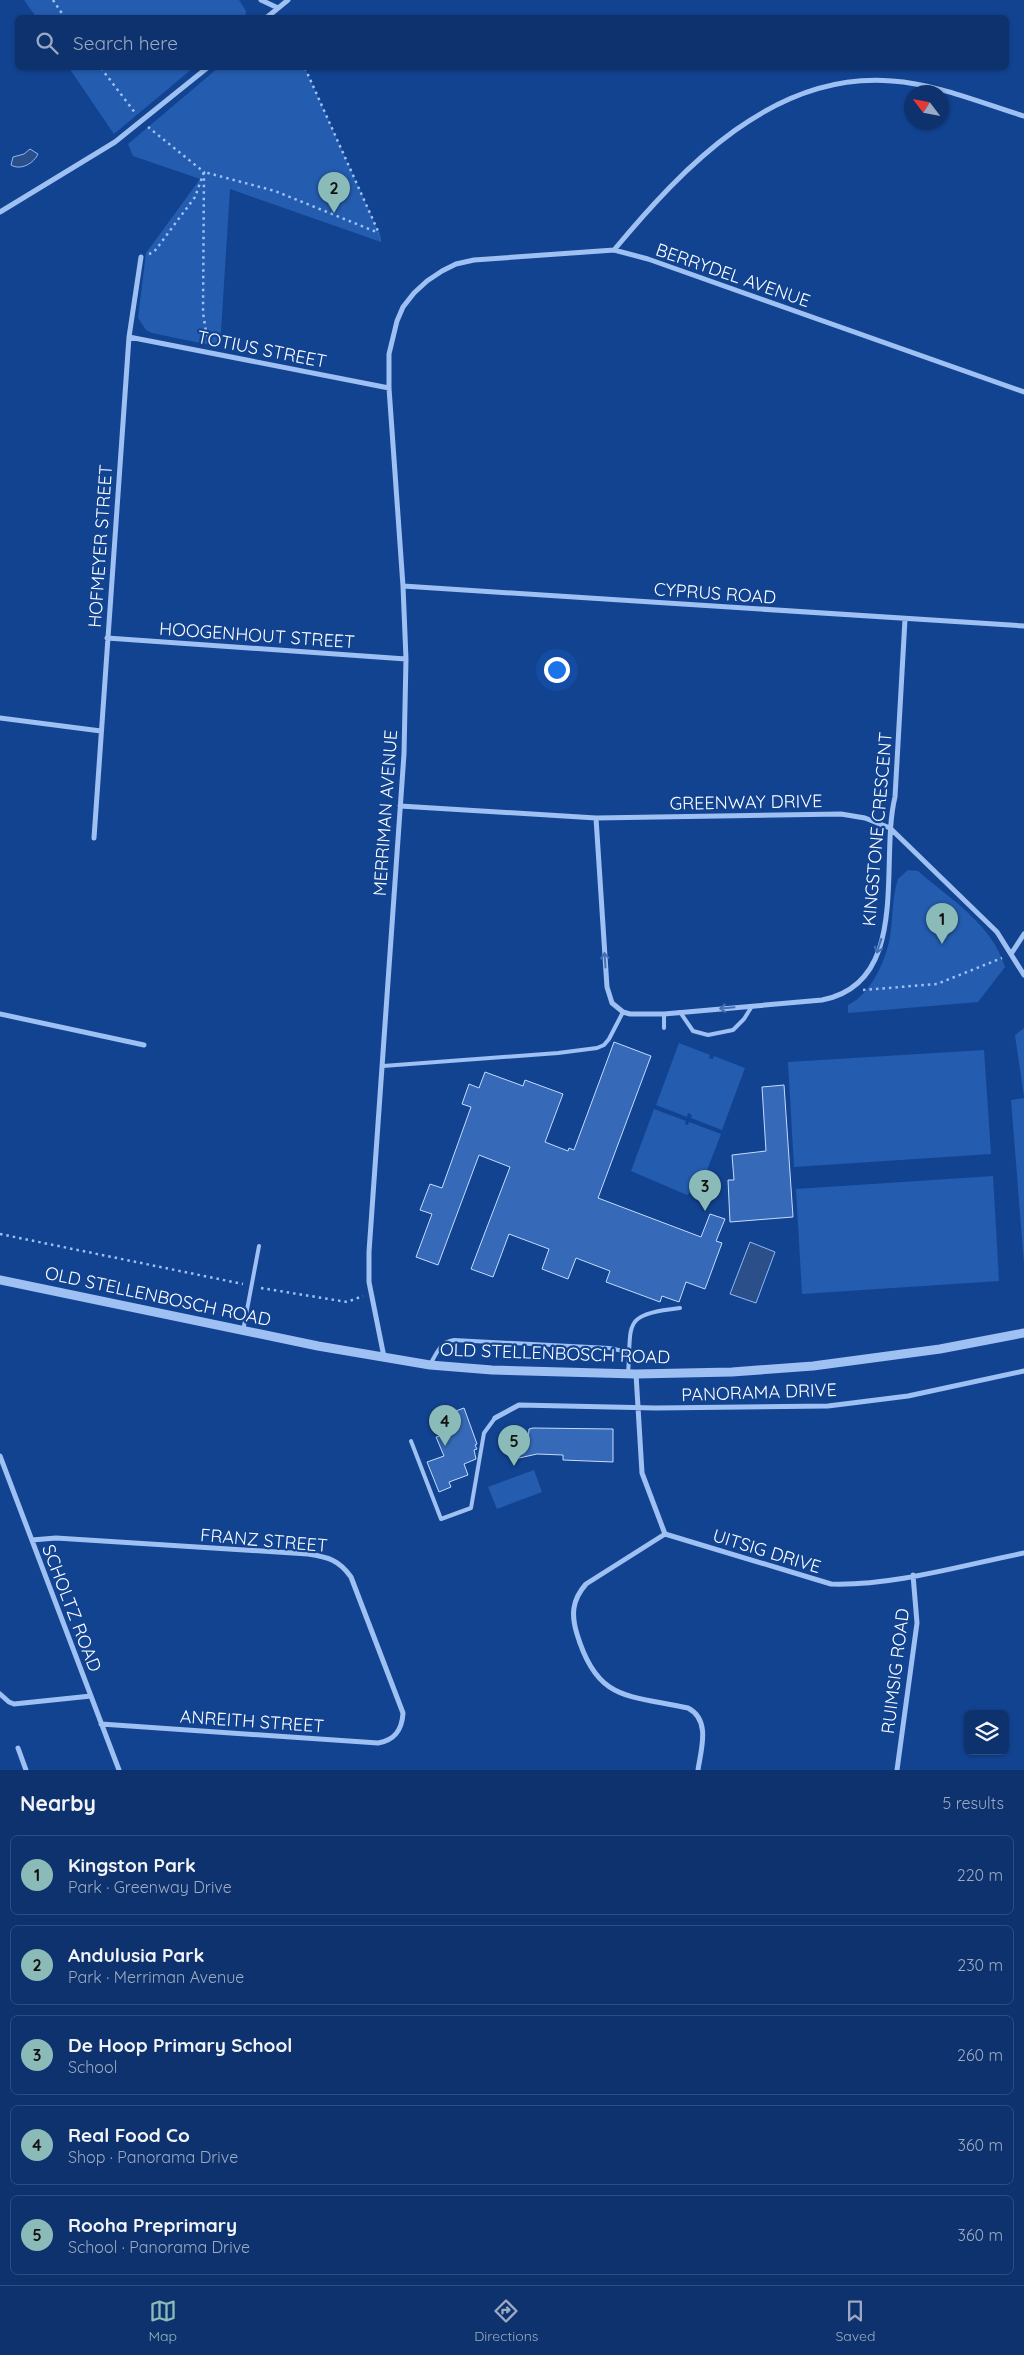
<!DOCTYPE html>
<html lang="en">
<head>
<meta charset="utf-8">
<style>
  body { margin:0; font-family:Quicksand,sans-serif; background:#173a72; color:#f1f3f6 }
  .controls { position:absolute; right:15px; bottom:15px; display:grid; overflow:hidden; border-radius:8px; box-shadow:0 1px 4px #0004 }
  .controls button { width:45px; height:45px; display:grid; place-items:center; padding:0; border:0; border-bottom:1px solid #2e4d80; background:#0e326d; color:#f1f3f6; font:25px sans-serif }
  .compass { position:absolute; left:904px; top:85px; width:45px; height:45px; border-radius:50%; background:#0e326d; box-shadow:0 1px 4px #0004; rotate:302deg }
  .you { position:absolute; left:556px; top:669px; width:18px; height:18px; margin:-12px; border:4px solid #fff; border-radius:50%; background:#1a73e8; box-shadow:0 0 0 8px #1a73e833 }
  .badge { display:grid; place-items:center; width:32px; height:32px; border-radius:50%; background:#8bbbb9; color:#111; font-size:16px; font-weight:700 }
  .pin { position:absolute; translate:-50% -41px; filter:drop-shadow(0 1px 2px #0008) }
  .pin::after { content:''; position:absolute; top:26px; width:18px; height:15px; background:inherit; clip-path:polygon(0 0,100% 0,50% 100%) }
  .list { margin:0; padding:0; list-style:none }
  h2 { display:flex; justify-content:space-between; align-items:center; height:65px; margin:0; padding:0 20px; font-size:21px }
  h2 small { font-size:16px; font-weight:400; color:#9baac2 }
  .list li { display:grid; grid-template-columns:32px 1fr auto; gap:15px; align-items:center; box-sizing:border-box; height:80px; margin:0 10px 10px; padding:0 10px; border:1px solid #2e4d80; border-radius:8px }
  .list b { display:block; font-size:19px; white-space:nowrap }
  .list p { margin:0; font-size:16px; white-space:nowrap; color:#9baac2 }
  .list em { font-size:16px; font-style:normal; color:#9baac2 }
  .icon { flex:none; width:28px; height:28px; fill:none; stroke:currentColor; stroke-width:2; stroke-linecap:round; stroke-linejoin:round }
  .map { position:relative; flex:none; width:1024px; height:1770px; overflow:hidden }
  .search { position:absolute; background:#0e326d; box-shadow:0 1px 4px #0004; left:15px; right:15px; top:15px; height:55px; display:flex; align-items:center; gap:12px; box-sizing:border-box; padding:0 18px; border-radius:8px; color:#9baac2; font-size:19px }
  .sheet { height:515px; background:#0e326d }
  nav { display:flex; justify-content:space-around; align-items:center; box-sizing:border-box; height:70px; border-top:1px solid #2e4d80; background:#0e326d; font-size:14px; color:#9baac2 }
  nav a { display:grid; justify-items:center; gap:2px }
  nav .on { color:#8bbbb9 }
  .map>svg:first-child { display:block }
  .green { fill:#245cb0 }
  .water { fill:#2b4f89; stroke:#8fbaf5 }
  .building { fill:#366ab8; stroke:#c5dbfd }
  .lines { fill:none; stroke-linecap:round; stroke-linejoin:round }
  .path { stroke:#9ec0f2; stroke-width:2.5; stroke-dasharray:2.5 4; stroke-linecap:butt }
  .service { stroke:#9ec0f2; stroke-width:4 }
  .minor { stroke:#9ec0f2; stroke-width:5 }
  .tertiary { stroke:#9ec0f2; stroke-width:9 }
  .oneway { stroke:#436fb3 }
  .labels { text-anchor:middle; dominant-baseline:central; stroke-width:4.5; stroke-linejoin:round; paint-order:stroke }
  .street-label { font-size:18px; fill:#fff; stroke:#124391 }
</style>
</head>
<body>
<div class="map">
<svg width="1024" height="1770" viewBox="0 0 1024 1770">
  <rect width="100%" height="100%" fill="#124391"/>
  <!-- green -->
  <path class="green" d="M24,0H239L246,11L245,17H36Z
    M69,68H193L114,134Z
    M218,68H305L381,237V242L230,189L220,347L152,333L146,330L138,318L146,253L200,179L133,156L128,144Z
    M908,870L918,871C950,899 992,924 1005,967L978,1002L848,1013V1005C870,995 886,961 890,937C893,918 892,897 898,879Z
    M1024,1028V1097L1015,1035Z
    M679,1043L710,1055L709,1058L713,1059L714,1056L745,1068L722,1130L691,1118L692,1115L688,1113L687,1117L656,1105Z
    M984,1050L991,1154L794,1167L788,1062Z
    M1024,1098V1264L1011,1100Z
    M654,1109L686,1121L685,1124L688,1125L689,1122L721,1134L697,1196L689,1193L687,1195L631,1171Z
    M993,1176L999,1281L802,1294L796,1189Z
    M534,1470L542,1492L497,1509L488,1487Z"/>
  <!-- water -->
  <path class="water" d="M30,149L38,154C34,163 21,171 11,165L13,157L24,154Z
    M750,1242L775,1252L756,1303L730,1294Z"/>
  <!-- building -->
  <path class="building" d="M614,1042L651,1056L598,1198L701,1237L710,1214L725,1219L716,1241L722,1243L705,1289L686,1282L679,1302L662,1296L660,1302L606,1282L610,1271L576,1258L568,1279L542,1269L549,1249L509,1234L493,1277L471,1269L510,1167L479,1155L438,1265L416,1257L432,1214L420,1210L430,1184L442,1188L471,1107L462,1104L469,1084L479,1088L485,1072L523,1086L525,1080L563,1094L545,1142L568,1151L569,1148L574,1150Z
    M784,1085L793,1217L730,1222L728,1180H734L732,1155L766,1151L762,1087Z
    M464,1408L477,1444L475,1445L477,1449L474,1450L476,1459L464,1464L468,1475L449,1482L451,1487L439,1492L427,1462L444,1456L436,1437L440,1436L435,1415L443,1410L450,1413Z
    M533,1428L613,1429V1462L563,1460V1455L537,1454L519,1458L515,1446L528,1440L529,1429Z"/>
  <g class="lines">
    <!-- path -->
    <path class="path" d="M53,0L65,18
      M101,68L136,114
      M305,68L378,231
      M148,127L204,172L203,313L208,344
      M149,254L154,252L195,197L204,172L275,191L379,233
      M863,990L937,984L1002,958
      M0,1234L243,1284
      M261,1288L347,1302L363,1296"/>
    <!-- service -->
    <path class="service" d="M680,1012L693,1031L708,1035L733,1030L744,1019L752,1006
      M664,1014V1028
      M383,1066L558,1053L597,1048L604,1045L609,1039L623,1012
      M243,1331L259,1246
      M430,1365C436,1354 440,1342 454,1340L609,1348L628,1352
      M628,1374C632,1322 621,1315 680,1308
      M411,1441L441,1519L471,1508L484,1433L495,1418"/>
    <!-- minor -->
    <path class="minor" d="M261,0L278,8
      M266,18L288,0
      M0,212L115,142L207,68
      M614,250C683,167 774,71 892,81C937,84 981,103 1024,116
      M129,337L389,388
      M403,586L1024,626
      M107,638L406,659
      M0,718L101,731
      M400,806L596,818L841,814L865,818L890,828L997,932L1024,975
      M596,818L607,987L612,1003L623,1012L630,1014H664L822,1000C912,983 879,861 895,797L905,619
      M94,838L129,337L141,257
      M1011,954L1024,934
      M0,1014L144,1045
      M384,1357L369,1282V1252L404,754L406,659L403,586L389,388V354L397,321L403,307L414,293L427,281L442,271L456,264L474,260L614,250L648,259L1024,392
      M636,1374L642,1473L665,1534L831,1584C894,1586 963,1565 1024,1553
      M495,1418L519,1405L656,1408L828,1406L908,1396L1024,1371
      M0,1456L119,1770
      M665,1534L586,1584C572,1600 571,1615 577,1634C597,1701 627,1695 688,1708C711,1720 701,1749 698,1770
      M32,1540L56,1538L308,1554C328,1557 339,1560 351,1577L403,1713C402,1730 395,1740 378,1743L101,1724
      M0,1694L9,1702L14,1704L91,1696
      M18,1748L26,1770
      M897,1770L917,1623L913,1575"/>
    <!-- tertiary -->
    <path class="tertiary" d="M0,1280L318,1346L430,1365L492,1370L636,1374L732,1372L813,1366L940,1349L1024,1333"/>
  </g>
  <!-- one-way arrows -->
  <defs><path id="oneway-shaft" d="M-6 0H5M1.5-3L5.5 0L1.5 3" fill="none" stroke-width="1.6" stroke-linecap="round" stroke-linejoin="round" transform="scale(1.25)"/></defs>
  <g class="oneway">
    <use href="#oneway-shaft" transform="translate(879 946) rotate(108)"/>
    <use href="#oneway-shaft" transform="translate(605 960) rotate(-94)"/>
    <use href="#oneway-shaft" transform="translate(727 1008) rotate(175)"/>
  </g>
  <g class="labels">
    <!-- street labels -->
    <g class="street-label">
      <text transform="translate(733 275) rotate(19)">BERRYDEL AVENUE</text>
      <text transform="translate(262 349) rotate(11)">TOTIUS STREET</text>
      <text transform="translate(100 546) rotate(-86)">HOFMEYER STREET</text>
      <text transform="translate(715 593) rotate(4)">CYPRUS ROAD</text>
      <text transform="translate(257 635) rotate(4)">HOOGENHOUT STREET</text>
      <text transform="translate(746 802) rotate(-1)">GREENWAY DRIVE</text>
      <text transform="translate(385 813) rotate(-86)">MERRIMAN AVENUE</text>
      <text transform="translate(877 829) rotate(-85)">KINGSTONE CRESCENT</text>
      <text transform="translate(158 1296) rotate(12)">OLD STELLENBOSCH ROAD</text>
      <text transform="translate(555 1353) rotate(2)">OLD STELLENBOSCH ROAD</text>
      <text transform="translate(759 1392) rotate(-2)">PANORAMA DRIVE</text>
      <text transform="translate(264 1540) rotate(5)">FRANZ STREET</text>
      <text transform="translate(767 1551) rotate(17)">UITSIG DRIVE</text>
      <text transform="translate(72 1608) rotate(69)">SCHOLTZ ROAD</text>
      <text transform="translate(895 1671) rotate(-83)">RUIMSIG ROAD</text>
      <text transform="translate(252 1721) rotate(4)">ANREITH STREET</text>
    </g>
  </g>
</svg>
<div class="controls">
<button><svg class="icon" aria-label="layers" viewBox="0 0 24 24"><path d="M12 4l9 5-9 5-9-5zM3 14l9 5 9-5"/></svg></button>
</div>
<svg class="compass" viewBox="-18 -18 36 36"><path d="M0-13l5 13h-10z" fill="#e53935"/><path d="M0 13l5-13h-10z" fill="#9baac2"/></svg>
<div class="you"></div>
<div class="pin badge" style="left:942px;top:944px">1</div>
<div class="pin badge" style="left:334px;top:213px">2</div>
<div class="pin badge" style="left:705px;top:1211px">3</div>
<div class="pin badge" style="left:445px;top:1446px">4</div>
<div class="pin badge" style="left:514px;top:1466px">5</div>
<div class="search"><svg class="icon" aria-label="search" viewBox="0 0 24 24"><circle cx="10" cy="10" r="6"/><path d="M15 15l6 6"/></svg>Search here</div>
</div>
<section class="sheet">
<h2>Nearby<small>5 results</small></h2>
<ul class="list">
<li><span class="badge">1</span><div><b>Kingston Park</b><p>Park · Greenway Drive</p></div><em>220 m</em></li>
<li><span class="badge">2</span><div><b>Andulusia Park</b><p>Park · Merriman Avenue</p></div><em>230 m</em></li>
<li><span class="badge">3</span><div><b>De Hoop Primary School</b><p>School</p></div><em>260 m</em></li>
<li><span class="badge">4</span><div><b>Real Food Co</b><p>Shop · Panorama Drive</p></div><em>360 m</em></li>
<li><span class="badge">5</span><div><b>Rooha Preprimary</b><p>School · Panorama Drive</p></div><em>360 m</em></li>
</ul>
</section>
<nav>
<a class="on"><svg class="icon" aria-label="map" viewBox="0 0 24 24"><path d="M3 6l6-2 6 2 6-2v14l-6 2-6-2-6 2zM9 4v14M15 6v14"/></svg>Map</a>
<a><svg class="icon" aria-label="directions" viewBox="0 0 24 24"><path d="M12 3l9 9-9 9-9-9zM9 14v-3h6M13 9l2 2-2 2"/></svg>Directions</a>
<a><svg class="icon" aria-label="saved" viewBox="0 0 24 24"><path d="M7 4h10v16l-5-4-5 4z"/></svg>Saved</a>
</nav>
</body>
</html>
